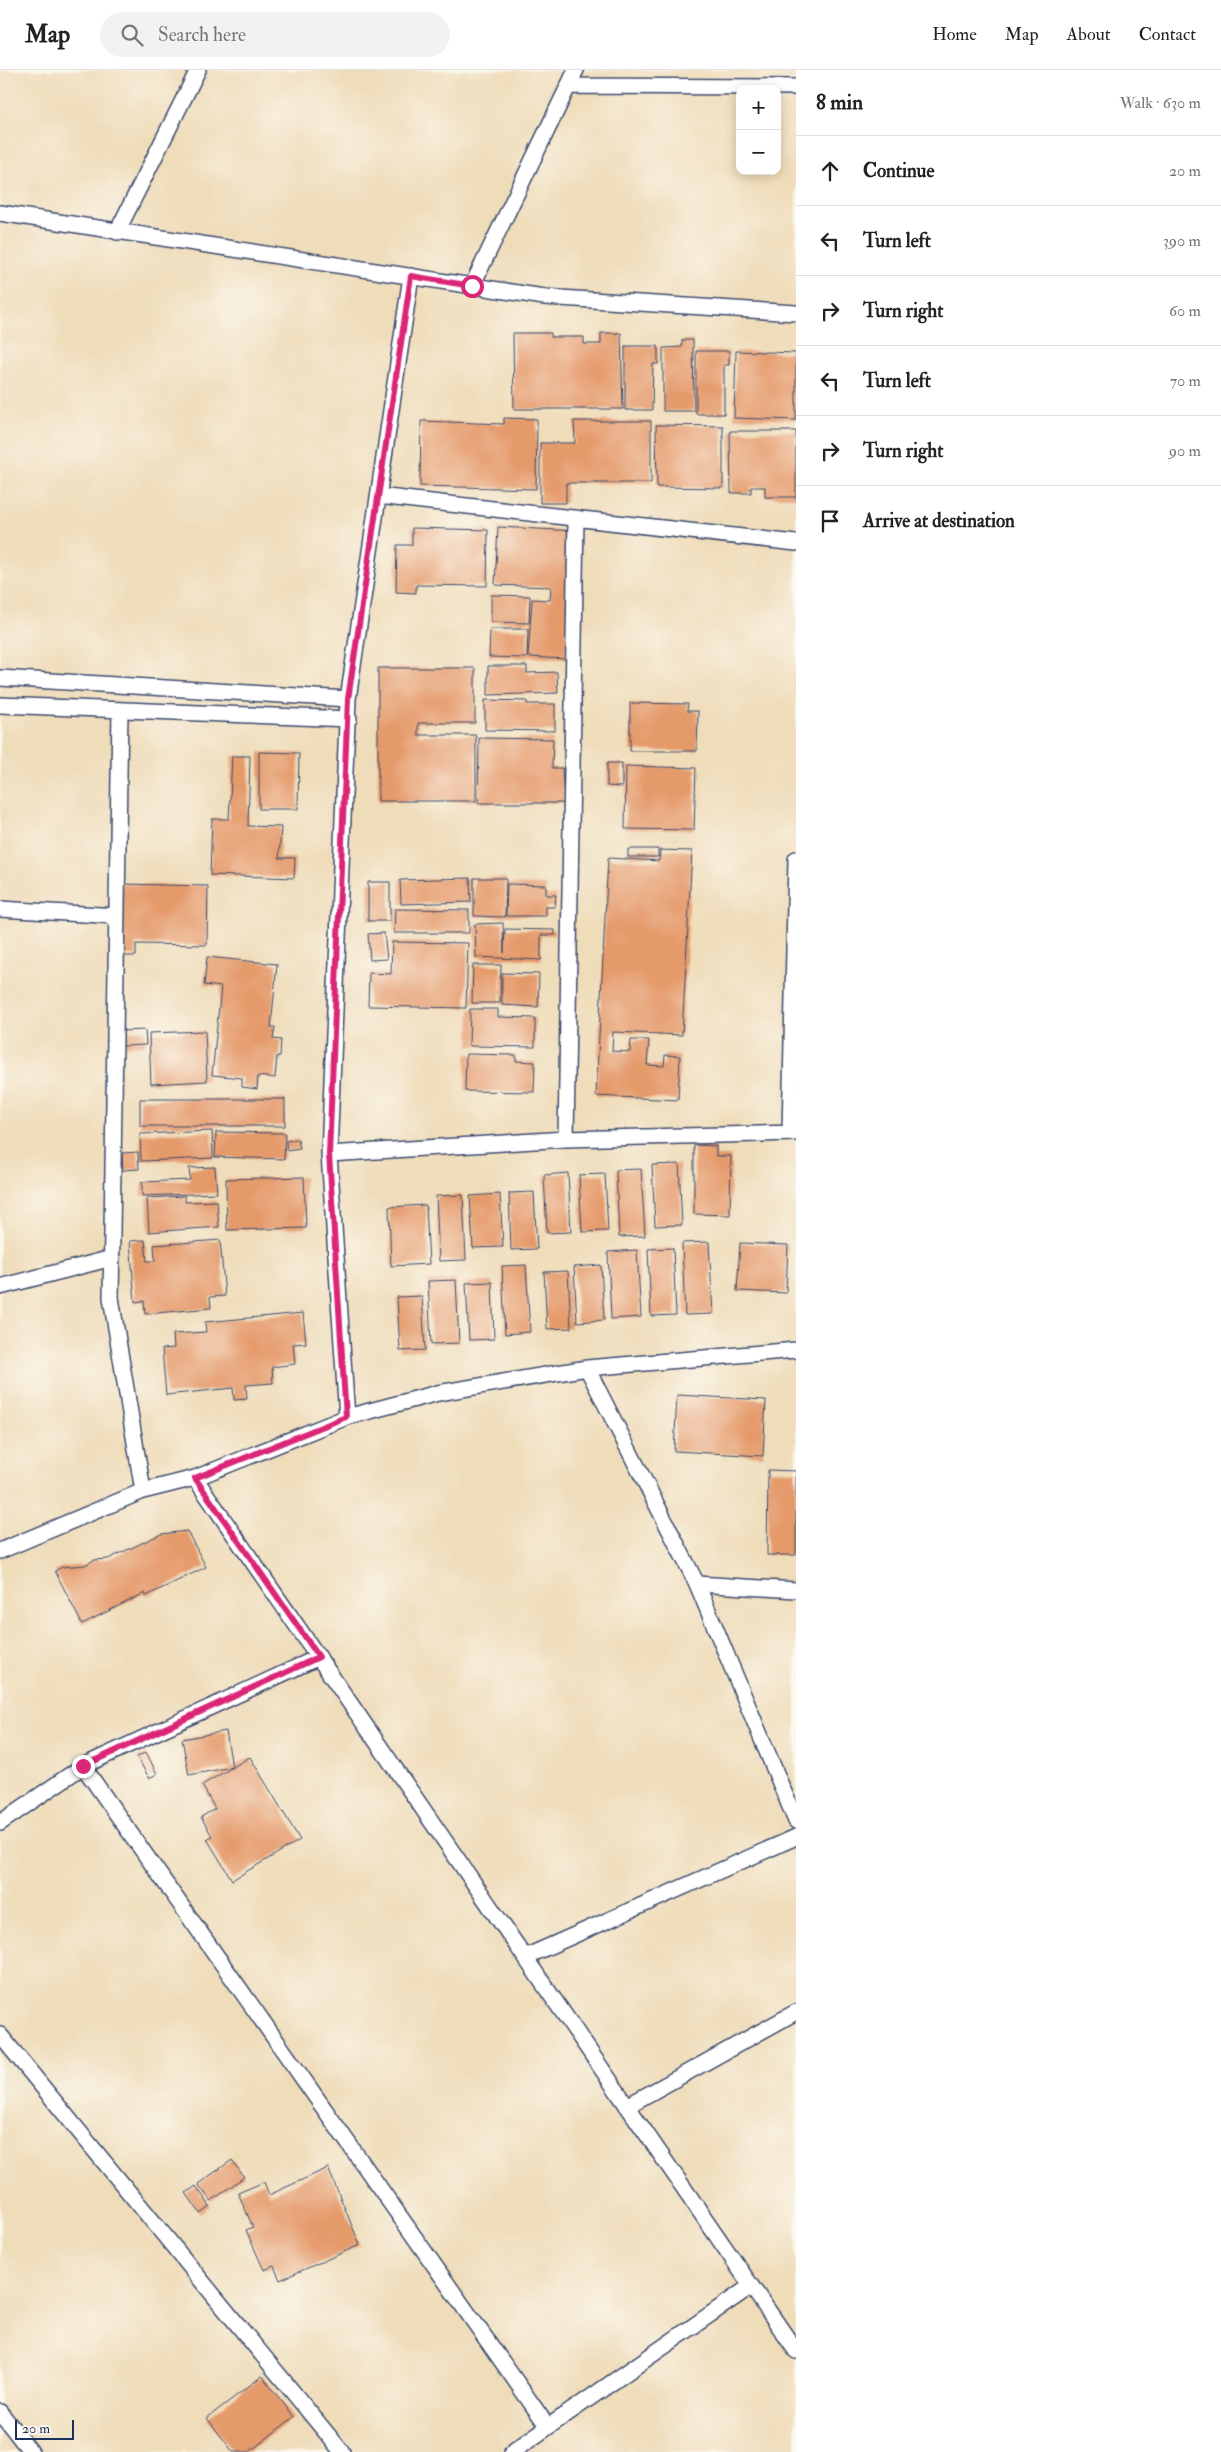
<!DOCTYPE html>
<html lang="en">
<head>
<meta charset="utf-8">
<style>
  body { margin:0; font-family:"IM FELL Double Pica",serif; background:#f2f2f2; color:#222 }
  .controls { position:absolute; right:15px; top:15px; display:grid; overflow:hidden; border-radius:10px; box-shadow:0 2px 12px #0003 }
  .controls button { width:45px; height:45px; display:grid; place-items:center; padding:0; border:0; border-bottom:1px solid #e0e0e0; background:#fff; color:#222; font:25px sans-serif }
  .scale { position:absolute; left:15px; bottom:12px; width:59px; box-sizing:border-box; padding-left:5px; border:2px solid #1b2f5e; border-top:0; font-size:14px; line-height:18px; white-space:nowrap; color:#1b2f5e; -webkit-text-stroke:4px #fbf7ec; paint-order:stroke }
  .stop { position:absolute; width:15px; height:15px; margin:-11px; border:4px solid #db2777; border-radius:50%; background:#fff }
  .stop.end { background:#db2777; border-color:#fff; box-shadow:0 1px 5px #0008 }
  .list { margin:0; padding:0; list-style:none }
  h2 { display:flex; justify-content:space-between; align-items:center; height:65px; margin:0; padding:0 20px; font-size:21px }
  h2 small { font-size:16px; font-weight:400; color:#767676 }
  .list li { display:grid; grid-template-columns:32px 1fr auto; gap:15px; align-items:center; box-sizing:border-box; height:70px; padding:0 20px; border-top:1px solid #e0e0e0 }
  .list b { display:block; font-size:19px; white-space:nowrap }
  .list em { font-size:16px; font-style:normal; color:#767676 }
  .icon { flex:none; width:28px; height:28px; fill:none; stroke:currentColor; stroke-width:2; stroke-linecap:round; stroke-linejoin:round }
  .map { position:relative; flex:none; width:796px; height:2382px; overflow:hidden }
  header { display:flex; align-items:center; gap:30px; box-sizing:border-box; height:70px; padding:0 25px; background:#fff; border-bottom:1px solid #e0e0e0 }
  header strong { font-size:24px }
  nav { display:flex; gap:28px; margin-inline-start:auto; font-size:18px }
  .search { width:350px; height:45px; background:#f2f2f2; display:flex; align-items:center; gap:12px; box-sizing:border-box; padding:0 18px; border-radius:28px; color:#767676; font-size:19px }
  main { display:flex }
  aside { flex:1; background:#fff }
  .map>svg:first-child { display:block }
  .building { fill:#e59a6b }
  .lines { fill:none; stroke-linecap:round; stroke-linejoin:round }
  .minor-casing { stroke:#3b496c; stroke-width:18 }
  .minor { stroke:#fff; stroke-width:15 }
  .route { stroke:#db2777; stroke-width:6 }
</style>
</head>
<body>
<header>
<strong>Map</strong>
<div class="search"><svg class="icon" aria-label="search" viewBox="0 0 24 24"><circle cx="10" cy="10" r="6"/><path d="M15 15l6 6"/></svg>Search here</div>
<nav><a>Home</a><a>Map</a><a>About</a><a>Contact</a></nav>
</header>
<main>
<div class="map">
<svg width="796" height="2382" viewBox="0 0 796 2382">
  <rect width="100%" height="100%" fill="#fbf7ec"/>
  <filter id="ink" filterUnits="userSpaceOnUse"><feTurbulence type="fractalNoise" baseFrequency=".02" numOctaves="2"/><feDisplacementMap in="SourceGraphic" scale="10" xChannelSelector="R" yChannelSelector="G"/><feConvolveMatrix kernelMatrix="1 2 1 2 8 2 1 2 1" color-interpolation-filters="sRGB"/></filter>
  <filter id="wash" filterUnits="userSpaceOnUse"><feTurbulence type="fractalNoise" baseFrequency=".0096" numOctaves="4" result="noise"/><feDisplacementMap in="SourceGraphic" scale="20" xChannelSelector="R" yChannelSelector="G"/><feGaussianBlur stdDeviation="1.12" result="paint"/><feColorMatrix in="noise" values="0 0 0 0 0 0 0 0 0 0 0 0 0 0 0 0 0 1.4 0 .05"/><feComposite in="paint" operator="in"/></filter>
  <g filter="url(#wash)">
    <rect width="100%" height="100%" fill="#efdcb9"/>
    <g id="blocks">
      <!-- building -->
      <path class="building" d="M513,263H551V267H584V274H601V263H621L623,339H514Z
        M682,270H693L694,341H663V278L682,277Z
        M625,276H658V294H653L652,340H625Z
        M696,281H729V295H724V344H696Z
        M736,281L796,283V350L734,348Z
        M504,348L537,349L536,419L420,416L421,351L504,354Z
        M574,351H651V413H566V433H540V373H575Z
        M656,355L723,356V418L657,417Z
        M730,361H796V427H765V417H751V423H731Z
        M498,457L577,461L570,512L566,589L528,587L532,529L550,530L551,517L495,515Z
        M412,458L488,460L487,516L416,515V523L396,522L397,475H412Z
        M491,525L530,526L529,553L491,552Z
        M490,559H528L527,588L489,587Z
        M488,596H527V603L557,602L558,623L488,625Z
        M378,598H475V653H418V665H476V731H378Z
        M485,630L527,631V634H555V661L485,660Z
        M630,633L688,634L687,641H698L697,681H630Z
        M479,668L553,669L552,698H562L564,733H478Z
        M259,682L299,683L298,739H259Z
        M232,686H250L248,756L281,757L279,788H295L294,808L210,805L212,749H229Z
        M607,693H622V717L607,716Z
        M626,696L696,698L694,760L625,759Z
        M628,779H658V787H628Z
        M660,780L692,781L682,965L613,962L612,981L630,982L631,970H649L647,995L664,996L665,985L680,986L678,1030L596,1026L608,788L659,791Z
        M470,808L471,832L401,834L400,810Z
        M474,808H506L505,847L474,846Z
        M368,812H390V851H368Z
        M121,814L208,816L207,875L136,874V886H119Z
        M507,814L546,815V825H556L555,837H546V846H506Z
        M395,839L469,840V863H394Z
        M503,853L504,883L505,859L555,860V865H541V890L476,887L475,854Z
        M384,863L387,889L370,890L368,864Z
        M392,872L468,873L466,938L368,936L369,903L391,904Z
        M207,887L277,894L271,957H275L273,969L281,970L280,986H277L275,1008L258,1006L257,1019L242,1017V1008L212,1005L221,917L204,915Z
        M473,895H501L500,933H472Z
        M502,903L539,904L538,937L502,935Z
        M470,939H498V947L535,948V977L469,976Z
        M145,960L146,975L121,976V961Z
        M205,961L207,1011L151,1014L149,963Z
        M466,984L516,985V991L535,992L534,1022L465,1021Z
        M140,1029H285V1056H140Z
        M212,1061L213,1088L141,1091L140,1064Z
        M216,1062L285,1063L284,1089L215,1087Z
        M298,1069L300,1079L287,1081L286,1071Z
        M694,1075L716,1076V1086H731L730,1145L694,1144Z
        M138,1082L139,1099L123,1100L122,1083Z
        M679,1094L682,1155L655,1156L652,1095Z
        M215,1097L217,1123L142,1126V1112L190,1110L189,1098Z
        M641,1099L645,1166L619,1167L616,1100Z
        M568,1103L571,1162L547,1163L544,1105Z
        M605,1104L608,1161L582,1162L579,1105Z
        M304,1107L306,1158L227,1160L226,1109Z
        M534,1122L537,1179L511,1180L509,1123Z
        M500,1124L503,1177L473,1178L470,1126Z
        M463,1125L466,1190L439,1191L436,1126Z
        M185,1126V1132L217,1131L219,1157L149,1162L147,1128Z
        M426,1135L429,1194L391,1196L389,1137Z
        M145,1170L147,1191H155L154,1175L220,1170L225,1226L210,1227L211,1238L145,1244L144,1231L135,1232L130,1171Z
        M709,1172L713,1244L685,1245L682,1173Z
        M740,1173L788,1175L786,1223L737,1221Z
        M673,1178L676,1245L651,1246L648,1179Z
        M637,1180L641,1247L611,1249L608,1182Z
        M526,1195L530,1262L505,1264L502,1196Z
        M601,1195L604,1250L577,1252L574,1197Z
        M568,1201L571,1258L547,1259L544,1202Z
        M456,1210L459,1273L431,1274L428,1211Z
        M492,1212L494,1269L469,1270L466,1213Z
        M422,1226L425,1280L400,1281L397,1227Z
        M303,1243L306,1273L293,1274L295,1294L272,1297L273,1313L246,1315L247,1329L234,1330L233,1318L166,1325L162,1279L174,1278L173,1264L206,1262L205,1252Z
        M677,1325L766,1330L763,1386L674,1381Z
        M768,1400L796,1401V1485H767Z
        M187,1461L206,1497L146,1526L145,1523L82,1554L55,1501L62,1497L85,1495L94,1490L108,1489L161,1464Z
        M226,1661L232,1697L189,1705L182,1669Z
        M146,1682L157,1704L149,1708L137,1687Z
        M250,1687L300,1770L232,1810L207,1769L212,1766L201,1747L215,1739L202,1715Z
        M232,2090L244,2107L211,2131L198,2114Z
        M328,2098L360,2175L280,2210L274,2196L264,2200L246,2160L253,2157L238,2123L264,2112L269,2125Z
        M196,2116L210,2136L200,2143L186,2123Z
        M262,2306L294,2347L249,2382H233L207,2348Z"/>
    </g>
  </g>
  <g filter="url(#ink)">
    <use href="#blocks" fill-opacity="0" stroke="#3b496c" stroke-width="1"/>
    <g class="lines">
      <!-- minor casing -->
      <g class="minor-casing">
        <path id="minor" d="M568,16L796,17
          M0,143L544,227L796,243
          M117,162L198,0
          M472,216L576,0
          M378,426L796,473
          M0,608L348,629
          M0,635L349,649
          M120,640L111,1228L143,1421
          M0,839L117,846
          M790,1063L796,789
          M566,1069L576,448
          M329,1084L566,1069L796,1063
          M0,1217L112,1188
          M587,1298L697,1514L796,1751
          M347,1347L329,1084L348,629L411,206
          M195,1408L796,2281
          M0,1481L143,1421L195,1408L347,1347L438,1323L587,1298L796,1280
          M697,1514L796,1520
          M83,1696L548,2357
          M0,1753L83,1696L319,1587
          M525,1887L796,1767
          M0,1965L342,2382
          M627,2036L796,1942
          M0,2342L31,2382
          M512,2382L751,2216"/>
      </g>
      <!-- minor -->
      <use href="#minor" class="minor"/>
    </g>
  </g>
  <g class="lines" filter="url(#ink)">
    <!-- route -->
    <path class="route" d="M83,1696L319,1587L195,1408L346,1347L329,1084L348,629L411,206L472,216"/>
  </g>
</svg>
<div class="controls">
<button>+</button>
<button>−</button>
</div>
<div class="scale">20 m</div>
<div class="stop" style="left:472px;top:216px"></div>
<div class="stop end" style="left:83px;top:1696px"></div>
</div>
<aside>
<h2>8 min<small>Walk · 630 m</small></h2>
<ul class="list">
<li><svg class="icon" aria-label="ahead" viewBox="0 0 24 24"><path d="M12 20V5M6 11l6-6 6 6"/></svg><div><b>Continue</b></div><em>20 m</em></li>
<li><svg class="icon" aria-label="left" viewBox="0 0 24 24"><path d="M17 20v-9H6M10 6l-5 5 5 5"/></svg><div><b>Turn left</b></div><em>390 m</em></li>
<li><svg class="icon" aria-label="right" viewBox="0 0 24 24"><path d="M7 20v-9h11M14 6l5 5-5 5"/></svg><div><b>Turn right</b></div><em>60 m</em></li>
<li><svg class="icon" aria-label="left" viewBox="0 0 24 24"><path d="M17 20v-9H6M10 6l-5 5 5 5"/></svg><div><b>Turn left</b></div><em>70 m</em></li>
<li><svg class="icon" aria-label="right" viewBox="0 0 24 24"><path d="M7 20v-9h11M14 6l5 5-5 5"/></svg><div><b>Turn right</b></div><em>90 m</em></li>
<li><svg class="icon" aria-label="arrive" viewBox="0 0 24 24"><path d="M6 21V4h12l-3 4 3 4H6"/></svg><div><b>Arrive at destination</b></div></li>
</ul>
</aside>
</main>
</body>
</html>
